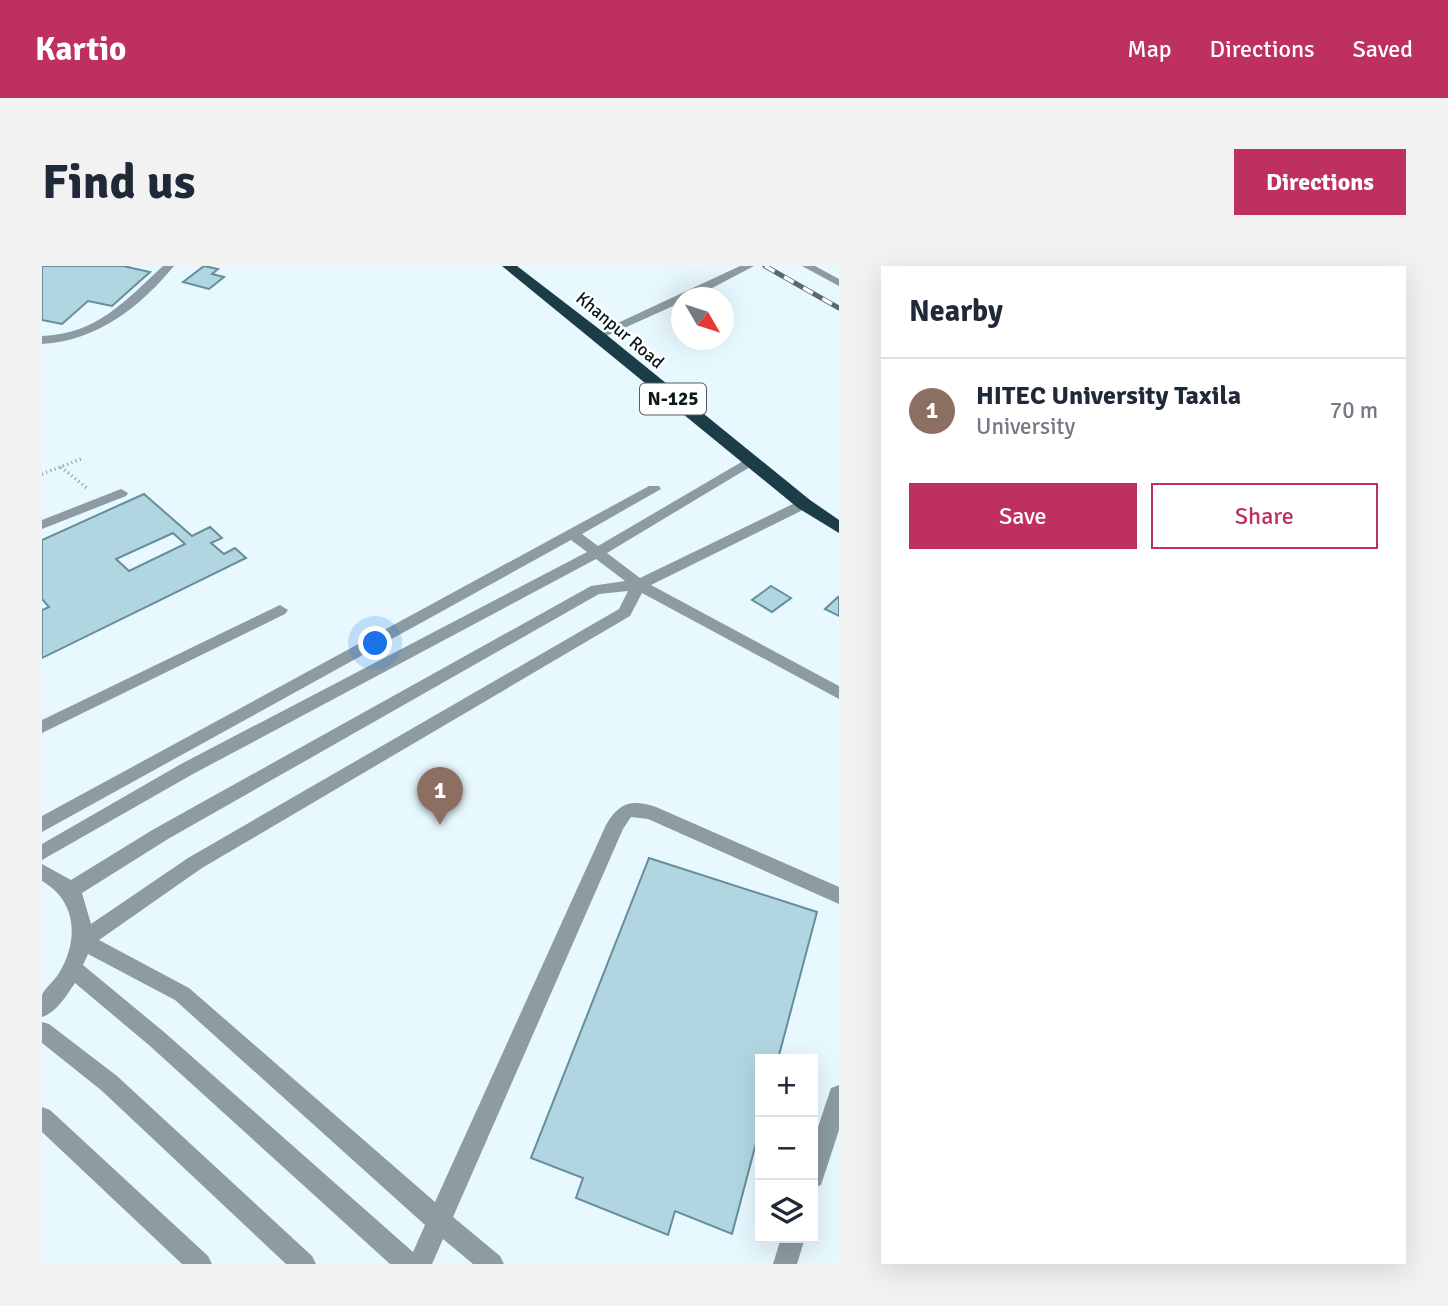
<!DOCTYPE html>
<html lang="en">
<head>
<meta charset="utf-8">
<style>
  body { margin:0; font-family:Signika,sans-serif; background:#f2f2f3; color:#1f2937 }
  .controls { position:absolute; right:21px; bottom:21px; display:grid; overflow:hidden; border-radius:0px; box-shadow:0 7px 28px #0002 }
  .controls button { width:63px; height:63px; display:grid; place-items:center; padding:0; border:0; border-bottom:2px solid #e0e1e3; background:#fff; color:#1f2937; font:35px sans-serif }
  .compass { position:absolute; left:629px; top:21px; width:63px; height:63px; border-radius:50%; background:#fff; box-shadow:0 7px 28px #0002; rotate:129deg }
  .you { position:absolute; left:334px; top:378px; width:24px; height:24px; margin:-18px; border:5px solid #fff; border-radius:50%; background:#1a73e8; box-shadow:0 0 0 10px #1a73e833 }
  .badge { display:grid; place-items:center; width:46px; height:46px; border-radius:50%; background:#be305e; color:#fff; font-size:23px; font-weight:700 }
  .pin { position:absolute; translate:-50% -58px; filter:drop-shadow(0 2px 4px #0008) }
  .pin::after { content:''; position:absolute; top:37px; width:24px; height:21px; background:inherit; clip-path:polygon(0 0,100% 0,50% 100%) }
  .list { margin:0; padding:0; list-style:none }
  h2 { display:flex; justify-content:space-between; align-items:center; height:91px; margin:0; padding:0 28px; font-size:30px }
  h2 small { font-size:23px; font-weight:400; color:#747a83 }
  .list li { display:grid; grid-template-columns:46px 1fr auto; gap:21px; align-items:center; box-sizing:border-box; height:105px; padding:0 28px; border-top:2px solid #e0e1e3 }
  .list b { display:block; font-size:26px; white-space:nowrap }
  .list p { margin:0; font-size:23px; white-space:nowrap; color:#747a83 }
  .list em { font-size:23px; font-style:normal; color:#747a83 }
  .actions { display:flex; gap:14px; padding:21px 28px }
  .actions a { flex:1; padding:16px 0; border:2px solid #be305e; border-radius:0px; text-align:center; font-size:24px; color:#be305e }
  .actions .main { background:#be305e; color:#fff }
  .icon { flex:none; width:38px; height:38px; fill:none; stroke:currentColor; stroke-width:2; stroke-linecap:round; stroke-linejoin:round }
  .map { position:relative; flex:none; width:797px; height:998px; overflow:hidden; border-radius:0px }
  header { display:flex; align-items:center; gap:42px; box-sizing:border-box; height:98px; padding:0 35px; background:#be305e; color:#fff }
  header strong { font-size:33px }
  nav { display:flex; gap:38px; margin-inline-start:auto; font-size:24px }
  .intro { display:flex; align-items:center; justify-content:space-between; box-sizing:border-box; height:168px; padding:0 42px }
  h1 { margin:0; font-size:49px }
  .button { padding:18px 32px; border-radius:0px; background:#be305e; color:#fff; font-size:24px; font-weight:700 }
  main { display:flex; gap:42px; padding:0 42px }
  aside { flex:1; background:#fff; border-radius:0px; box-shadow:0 7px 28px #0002 }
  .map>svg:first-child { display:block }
  .building { fill:#b1d6e2; stroke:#658d9a; stroke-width:2; fill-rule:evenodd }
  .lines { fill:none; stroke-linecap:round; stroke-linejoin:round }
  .path { stroke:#899a9f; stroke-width:3.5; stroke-dasharray:1 3.5; stroke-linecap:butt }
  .minor { fill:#8d9ca2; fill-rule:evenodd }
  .highway { fill:#1c3c47; fill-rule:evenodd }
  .rail-casing { stroke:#59696e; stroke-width:5 }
  .rail { stroke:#fff; stroke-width:3.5; stroke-dasharray:11; stroke-linecap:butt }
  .labels { text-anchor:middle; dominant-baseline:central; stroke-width:5; stroke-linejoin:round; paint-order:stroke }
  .far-street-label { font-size:18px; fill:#09191e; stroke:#fff }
  .shield { fill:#fff; stroke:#535e62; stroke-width:2 }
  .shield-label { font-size:19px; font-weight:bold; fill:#09191e }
</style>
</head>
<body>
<header>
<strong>Kartio</strong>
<nav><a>Map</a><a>Directions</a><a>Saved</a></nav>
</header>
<div class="intro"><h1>Find us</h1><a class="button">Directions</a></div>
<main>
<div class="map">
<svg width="797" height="998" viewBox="0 0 797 998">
  <rect width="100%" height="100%" fill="#e7f8fe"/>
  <!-- building -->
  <path class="building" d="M0,0H87L85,1L108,6L70,40L46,35L20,58L0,54Z
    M162,0L176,3L170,8L182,11L167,23L141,16Z
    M102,228L150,270L168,261L180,272L169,277L182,288L193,282L204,292L0,392V344L7,341L0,333V274ZM131,267L143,278L87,305L74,293Z
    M729,320L749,332L730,346L710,334Z
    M796,331L797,332V350L783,343Z
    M607,592L775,646L736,793H718V862L690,968L633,945L626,969L534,932L541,912L489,892Z"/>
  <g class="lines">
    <!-- path -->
    <path class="path" d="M19,201L46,223
      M0,208L39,193"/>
    <!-- minor -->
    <path class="minor" d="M121,0H132C98,41 55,75 0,78V70C55,68 83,35 121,0Z
      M698,0H712L651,32H640V36L560,72L550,69Z
      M760,0H773L797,13V20Z
      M708,191L715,195L713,198L565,287L598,312L757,235H767V241L609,319L797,420V433L600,327L588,350L160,602L57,674L147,722L393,936L564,559C577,536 590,533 614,541L797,621V638L606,553L589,551L581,563L411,951L458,990L462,998H431L401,973L390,998H348L108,780L33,717C24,730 15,746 0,751C0,745 0,734 0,729C3,722 13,714 17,707C37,674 35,635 0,615V598L29,614L112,563L549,320L583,315L554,293L151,508L0,594V578L139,498L545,286L529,274L0,566V550L607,220H617L619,223L540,268L556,280ZM586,325L577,343L146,592L49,658L40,627L126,573L557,328ZM46,688L133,734L383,959L371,986L122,766L41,699Z
      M79,223L86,227L84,230L0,263V254Z
      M238,339L246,344L243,348L0,467V454Z
      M0,756L7,758L75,810L270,990L274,998H244L59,824L0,777Z
      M797,819V864L779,919L771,922V876L789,822Z
      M0,841L8,844L166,990L170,998H140L0,866Z
      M739,972H763L755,998H731Z"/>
    <!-- highway -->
    <path class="highway" d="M460,0H475L561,66L768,234L797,254V267L756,242Z"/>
    <!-- rail casing -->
    <g class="rail-casing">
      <path id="rail" d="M723,0L797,42"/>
    </g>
    <!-- rail -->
    <use href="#rail" class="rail"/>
  </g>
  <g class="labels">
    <!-- far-street labels -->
    <g class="far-street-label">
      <text transform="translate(578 64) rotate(40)">Khanpur Road</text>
    </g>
    <!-- shield labels -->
    <rect class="shield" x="598" y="117.5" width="66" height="31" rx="5"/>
    <g class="shield-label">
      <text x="631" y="133">N-125</text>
    </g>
  </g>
</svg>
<div class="controls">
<button>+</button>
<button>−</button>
<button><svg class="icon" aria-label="layers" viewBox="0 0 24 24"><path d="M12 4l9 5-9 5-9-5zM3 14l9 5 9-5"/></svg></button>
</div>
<svg class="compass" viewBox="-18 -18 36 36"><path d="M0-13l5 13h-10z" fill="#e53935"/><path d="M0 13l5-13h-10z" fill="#747a83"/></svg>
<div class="you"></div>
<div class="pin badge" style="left:398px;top:559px;background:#8d6e63">1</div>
</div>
<aside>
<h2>Nearby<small></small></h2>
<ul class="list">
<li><span class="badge" style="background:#8d6e63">1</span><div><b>HITEC University Taxila</b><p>University</p></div><em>70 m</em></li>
</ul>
<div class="actions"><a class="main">Save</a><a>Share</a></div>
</aside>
</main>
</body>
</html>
